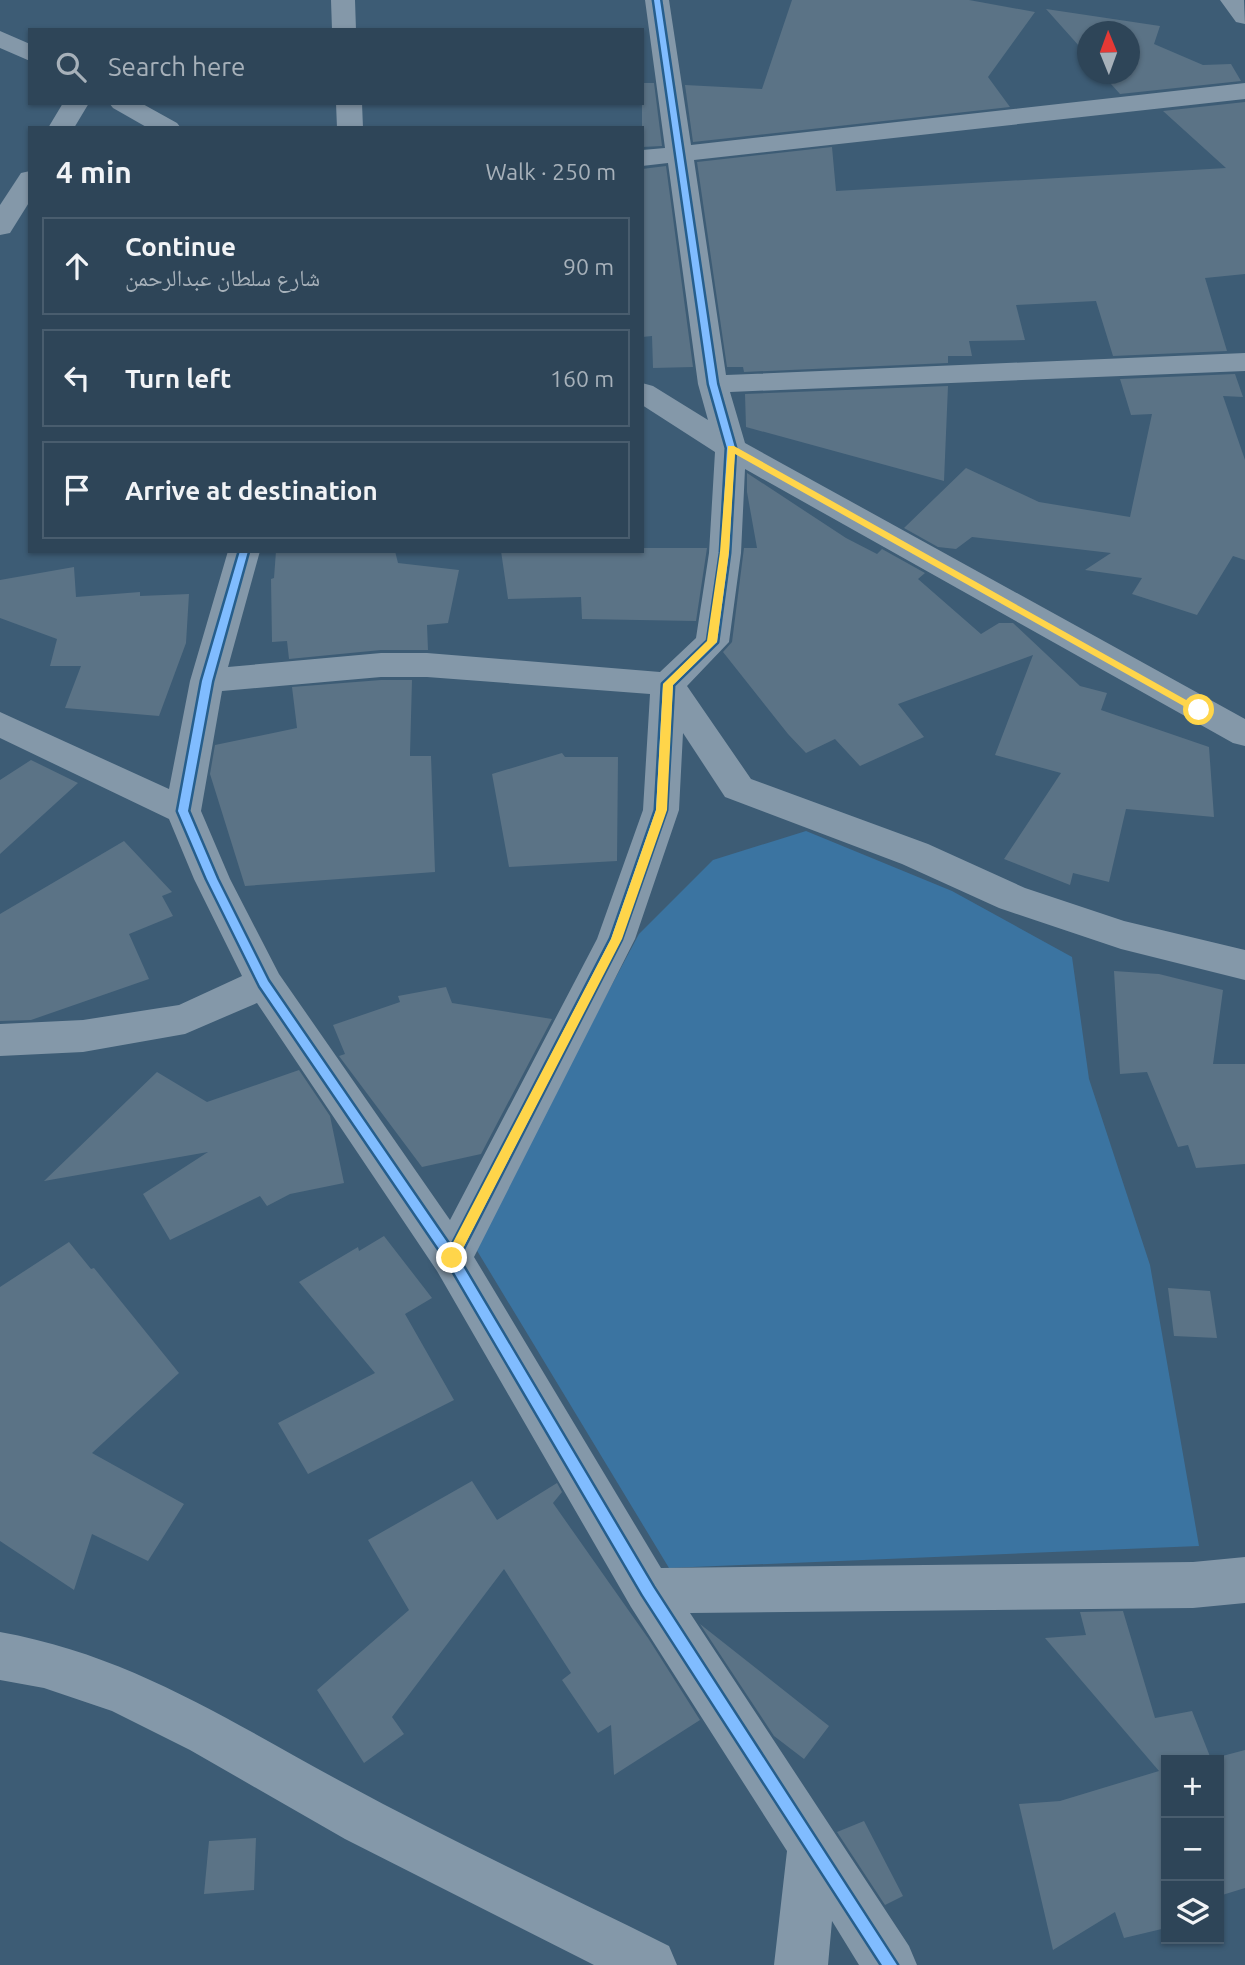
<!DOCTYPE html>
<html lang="en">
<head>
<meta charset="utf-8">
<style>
  body { margin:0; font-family:Ubuntu,"Noto Naskh Arabic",sans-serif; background:#364c5e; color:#f1f3f6 }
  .controls { position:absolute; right:21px; bottom:21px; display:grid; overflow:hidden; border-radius:0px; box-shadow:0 2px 5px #0004 }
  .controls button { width:63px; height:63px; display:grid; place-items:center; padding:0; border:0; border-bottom:2px solid #495d6e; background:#2e4558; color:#f1f3f6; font:35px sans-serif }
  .compass { position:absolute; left:1077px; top:21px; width:63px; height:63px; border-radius:50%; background:#2e4558; box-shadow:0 2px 5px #0004; rotate:359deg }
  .stop { position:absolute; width:21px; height:21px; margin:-16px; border:5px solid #ffd54a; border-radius:50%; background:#fff }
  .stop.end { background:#ffd54a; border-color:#fff; box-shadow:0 2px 7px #0008 }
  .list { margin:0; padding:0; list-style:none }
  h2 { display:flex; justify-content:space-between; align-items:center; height:91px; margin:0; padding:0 28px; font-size:30px }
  h2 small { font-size:23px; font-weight:400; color:#a7b1ba }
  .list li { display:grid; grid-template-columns:46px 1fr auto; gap:21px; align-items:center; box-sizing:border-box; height:98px; margin:0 14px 14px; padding:0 14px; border:2px solid #495d6e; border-radius:0px }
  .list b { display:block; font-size:26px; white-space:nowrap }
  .list p { margin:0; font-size:23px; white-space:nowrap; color:#a7b1ba }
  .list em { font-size:23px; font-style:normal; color:#a7b1ba }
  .icon { flex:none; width:38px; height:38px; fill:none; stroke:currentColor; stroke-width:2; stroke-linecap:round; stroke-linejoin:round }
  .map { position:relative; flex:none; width:1245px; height:1965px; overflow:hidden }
  .search { position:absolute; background:#2e4558; box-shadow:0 2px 5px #0004; left:28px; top:28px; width:616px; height:77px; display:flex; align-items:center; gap:18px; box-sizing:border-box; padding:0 24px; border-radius:0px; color:#a7b1ba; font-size:26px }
  .panel { position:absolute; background:#2e4558; box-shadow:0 2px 5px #0004; left:28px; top:126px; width:616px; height:427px; border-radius:0px }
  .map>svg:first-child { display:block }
  .green { fill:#3b74a1 }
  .building { fill:#5b7386 }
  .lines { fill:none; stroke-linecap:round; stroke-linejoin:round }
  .minor { fill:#8498a9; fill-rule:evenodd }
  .cycleway-casing { stroke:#265e8c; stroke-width:5 }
  .cycleway { fill:#80bcff; fill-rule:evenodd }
  .route { fill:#ffd54a }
</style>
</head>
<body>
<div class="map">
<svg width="1245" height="1965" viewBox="0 0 1245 1965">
  <rect width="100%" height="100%" fill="#3d5c75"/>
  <!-- green -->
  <path class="green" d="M806,831L952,891L1072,957L1089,1079L1150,1265L1199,1546L669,1568L473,1244L639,934L713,860Z"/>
  <!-- building -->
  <path class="building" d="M792,0H969L1035,12L988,77L1010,107L693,142L685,85L762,89Z
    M1046,9L1160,26L1154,44L1203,65L1231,64L1241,81L1120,94L1102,74H1130V32H1088V56Z
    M642,83H654L662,146L642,147Z
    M1245,102V274L1205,278L1227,351L1113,356L1096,301L1016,305L1025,340L969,341L972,356H948V363L744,372L743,367H727L697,162L832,147L836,191L1226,168L1163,111Z
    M666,166L693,367L653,368L652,336L642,337V169Z
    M1235,374L1243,397L1223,396L1245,460V560L1233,556L1197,615L1132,594L1142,578L1085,570L1111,553L972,537L956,549L938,547L904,528L966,468L1039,502L1130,517L1152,414L1131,415L1120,379Z
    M948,386L944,481L746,427L745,394Z
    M747,473L846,538L877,554L882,549L925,573L918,579L981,634L999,623H1013L1080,686L1107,693L1101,710L1209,747L1214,817L1126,809L1109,882L1073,873L1070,885L1004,859L1061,773L995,755L1033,655L898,704L924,737L860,766L835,739L806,753L788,734L723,652L732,642L744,548H757L747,492Z
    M642,548H707L696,621L582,619L581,597L508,599L501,551H642Z
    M276,551H395L398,563L459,570L448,623L427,625L428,650H381L289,659L287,641L272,642L271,579L274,578Z
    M74,567L76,597L140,592V596L189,594L186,643L159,716L65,708L81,666H50L57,639L0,618V580Z
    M381,680H412L410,754V756H431L435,872L245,886L210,774L215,745L297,728L292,687Z
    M562,753L565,757H618L617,861L509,867L492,774Z
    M31,760L78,783L0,854V780Z
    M124,841L172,892L162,896L173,916L129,934L149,979L31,1020L0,1021V914Z
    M1114,971L1159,974L1223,990L1213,1064H1245V1164L1196,1168L1188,1145L1178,1147L1147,1072L1120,1074Z
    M446,987L452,1003L552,1019L481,1154L422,1167L339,1056L345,1054L333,1025L400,1002L398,996Z
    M299,1070L330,1116L344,1183L290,1194L267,1206L260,1196L170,1240L143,1194L208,1152L44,1181L157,1072L207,1102Z
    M384,1236L432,1298L405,1314L454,1400L308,1474L278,1423L375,1373L299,1282L358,1247L359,1251Z
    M69,1242L91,1269L94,1268L179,1373L92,1453L184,1504L148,1561L92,1534L74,1590L0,1541V1287Z
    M1168,1288L1210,1291L1217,1338L1174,1336Z
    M472,1481L497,1520L557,1483L562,1492L553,1503L648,1638L700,1720L614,1775L611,1725L598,1733L562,1680L571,1673L504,1569L392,1717L404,1734L364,1763L317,1690L409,1610L368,1540Z
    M1123,1611L1155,1718L1192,1711L1211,1759L1245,1750V1888L1219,1896V1760H1166V1911L1163,1912L1166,1928L1124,1938L1115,1912L1053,1950L1019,1804L1060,1801L1159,1771L1045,1638L1086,1635L1080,1612Z
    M700,1624L829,1726L804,1759L774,1736Z
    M864,1821L903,1896L885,1905L837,1832Z
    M256,1838L254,1890L204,1894L209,1841Z"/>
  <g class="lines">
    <!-- minor -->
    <path class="minor" d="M331,0H355L356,30H332Z
      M645,0H669L691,145L1245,83V99L694,160L726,375L1245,353V371L730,392L745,443L1245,719V746L1233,743L745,469L741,553L729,642L687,686L751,779L928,844L1025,888L1124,921L1245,950V980L1121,949L999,908L902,864L725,797L683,733L679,810L635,939L474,1257L661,1568L1193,1562L1245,1557V1603L1193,1608L690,1613L909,1946L917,1965H859L832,1921L828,1965H774L787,1851L631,1607L437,1271L257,1003L185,1034L83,1052L0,1056V1024L83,1020L179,1005L242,976L194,879L169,819L0,738V712L169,789L190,681L228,551H260L228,667L381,653H427L660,672L696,638L709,553L715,452L642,405V383L653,386L708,420L698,384L668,163L642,166V150L665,148ZM381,677H427L650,694L643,810L597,939L450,1220L279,974L230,879L201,811L222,691Z
      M1220,0H1244L1245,24L1236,22Z
      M0,31L30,44V61L0,48Z
      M63,103H89L74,128H48Z
      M109,103H141L177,123L181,128H148L113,108Z
      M336,103H362L363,128H337Z
      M30,171V201L10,233L0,235V205L21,173Z
      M0,1632C132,1656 227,1720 342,1782C449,1840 560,1892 669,1946L677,1965H594L345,1839L190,1750L112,1711L44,1688L0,1680Z"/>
    <!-- cycleway casing -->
    <g class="cycleway-casing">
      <path id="cycleway" d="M654,0H660L717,384L735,448L729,553L717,642L673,685L666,810L621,939L458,1258L653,1587L897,1965H882L643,1595L448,1262L260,986L207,879L178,811L202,681L240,551H248L212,681L188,811L217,879L268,981L451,1248L611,939L656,810L663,684L708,641L721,553L727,448L709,384Z"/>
    </g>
    <!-- cycleway -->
    <use href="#cycleway" class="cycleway"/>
  </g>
  <!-- route -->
  <path class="route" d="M728,446H734L1204,710L1196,713L735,454L729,552L717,642L673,685L667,810L622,939L456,1262L452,1264L445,1258L447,1254L611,939L656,810L663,684L707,641L720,552Z"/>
</svg>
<div class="controls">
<button>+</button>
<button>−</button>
<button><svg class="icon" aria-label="layers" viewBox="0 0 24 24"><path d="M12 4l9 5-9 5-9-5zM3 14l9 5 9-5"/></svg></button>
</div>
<svg class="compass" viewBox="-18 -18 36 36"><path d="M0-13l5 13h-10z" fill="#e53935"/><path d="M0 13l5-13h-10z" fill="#a7b1ba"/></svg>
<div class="stop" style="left:1199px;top:710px"></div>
<div class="stop end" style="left:452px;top:1258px"></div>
<div class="search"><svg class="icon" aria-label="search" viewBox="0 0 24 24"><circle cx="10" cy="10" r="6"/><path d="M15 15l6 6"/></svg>Search here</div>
<section class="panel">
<h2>4 min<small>Walk · 250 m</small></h2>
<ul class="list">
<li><svg class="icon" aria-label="ahead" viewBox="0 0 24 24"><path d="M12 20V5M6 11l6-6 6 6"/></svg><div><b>Continue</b><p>شارع سلطان عبدالرحمن</p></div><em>90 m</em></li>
<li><svg class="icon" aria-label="left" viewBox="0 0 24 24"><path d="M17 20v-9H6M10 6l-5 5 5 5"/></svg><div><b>Turn left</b></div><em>160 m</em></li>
<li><svg class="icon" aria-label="arrive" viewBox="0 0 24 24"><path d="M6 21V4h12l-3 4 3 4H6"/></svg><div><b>Arrive at destination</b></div></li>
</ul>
</section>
</div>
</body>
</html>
